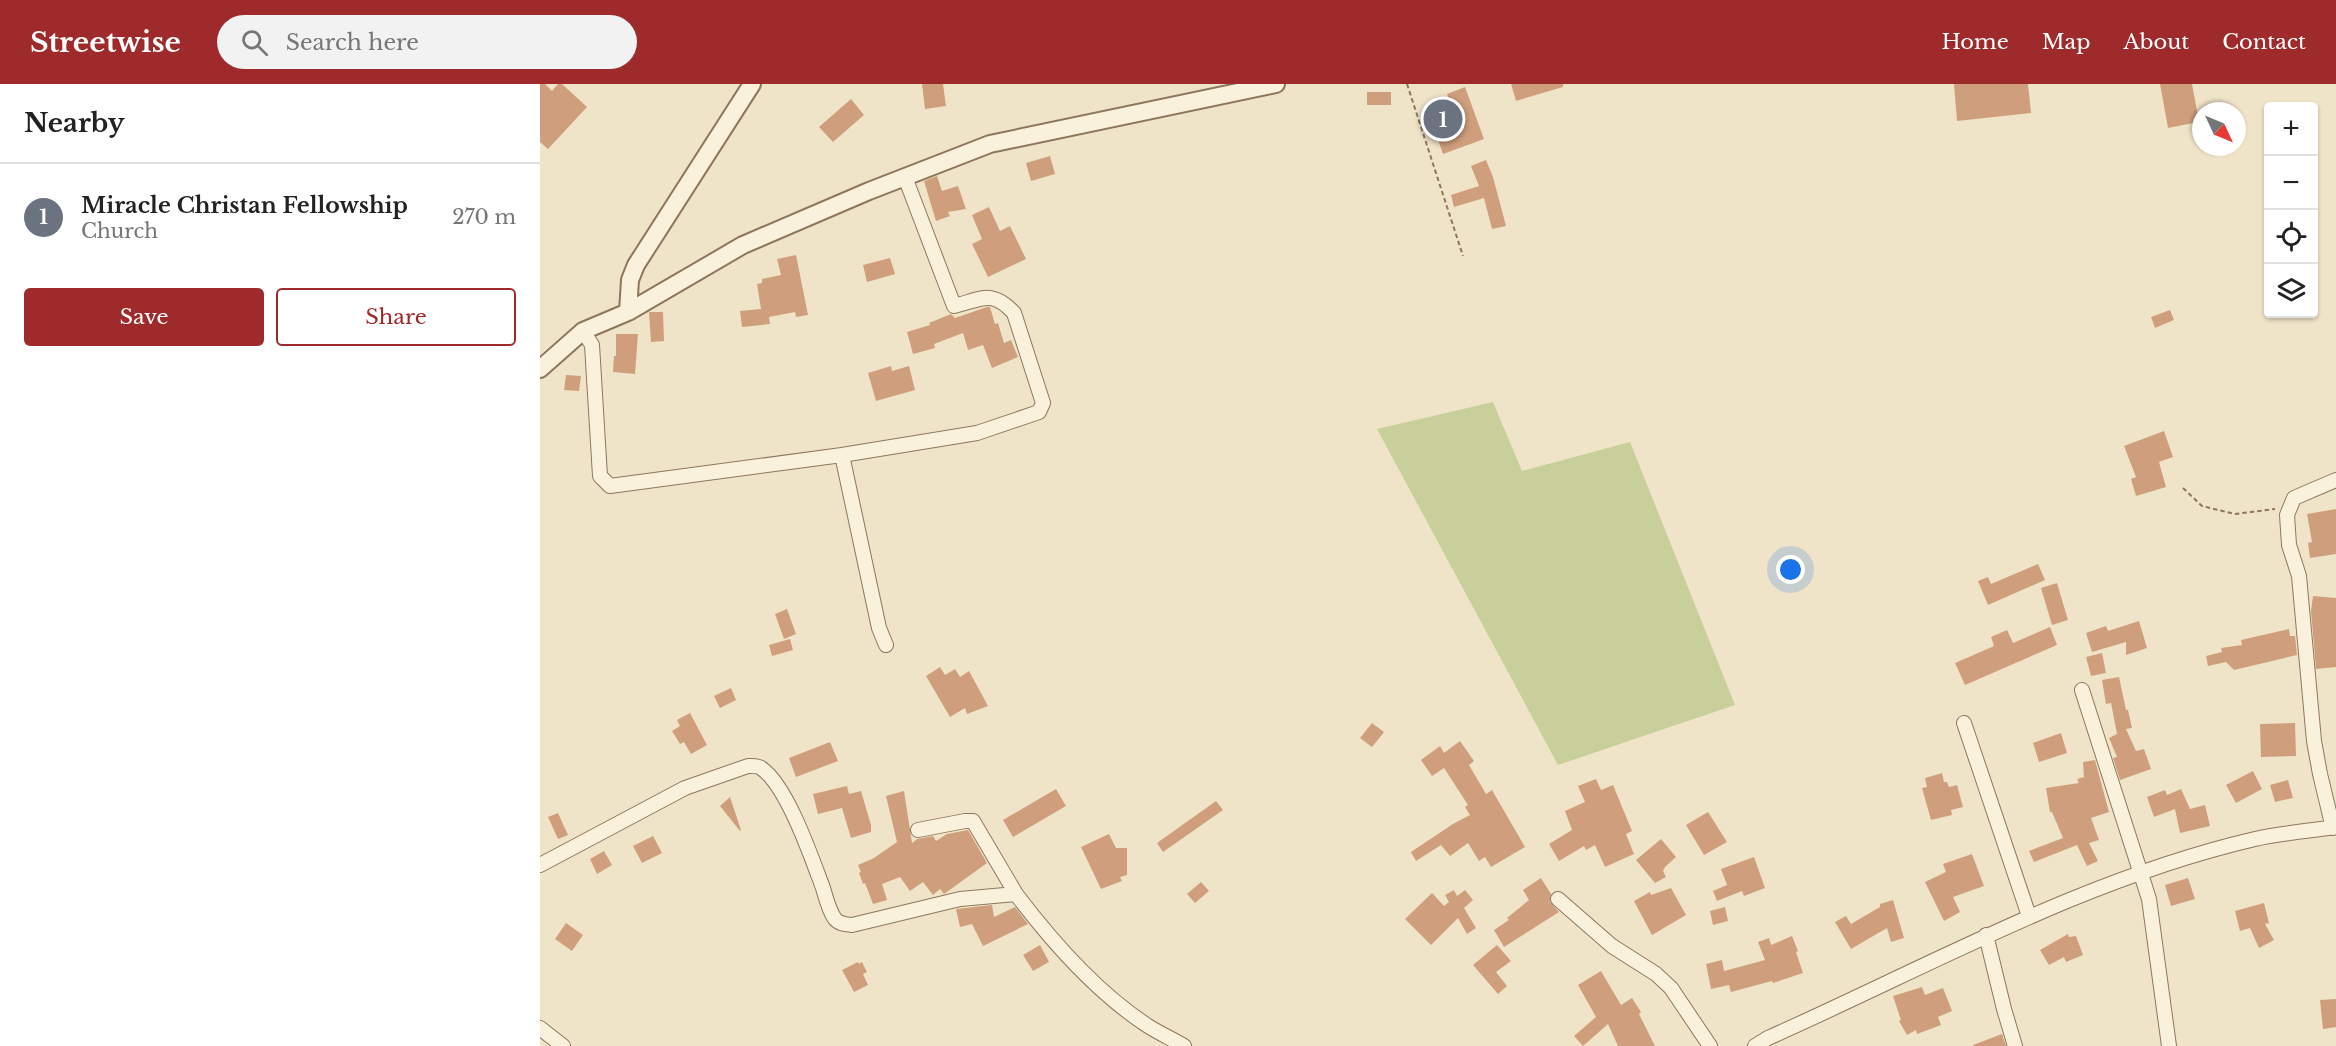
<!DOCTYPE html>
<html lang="en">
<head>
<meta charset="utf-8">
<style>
  body { margin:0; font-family:"Libre Baskerville",serif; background:#f2f2f2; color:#222 }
  .controls { position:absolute; right:18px; top:18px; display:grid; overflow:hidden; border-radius:6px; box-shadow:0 2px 4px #0004 }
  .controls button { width:54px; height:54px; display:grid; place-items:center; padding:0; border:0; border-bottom:2px solid #e0e0e0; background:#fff; color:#222; font:30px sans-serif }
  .compass { position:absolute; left:1652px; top:18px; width:54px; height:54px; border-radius:50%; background:#fff; box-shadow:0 2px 4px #0004; rotate:134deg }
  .you { position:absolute; left:1251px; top:486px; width:21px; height:21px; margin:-15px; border:4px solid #fff; border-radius:50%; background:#1a73e8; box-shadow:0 0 0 9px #1a73e833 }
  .badge { display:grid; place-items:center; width:39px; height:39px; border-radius:50%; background:#9e2a2b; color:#fff; font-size:20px; font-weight:700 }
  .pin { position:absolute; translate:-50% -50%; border:3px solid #fff; box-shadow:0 2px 6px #0006 }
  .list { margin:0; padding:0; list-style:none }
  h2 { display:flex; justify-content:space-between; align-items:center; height:78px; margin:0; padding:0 24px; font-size:26px }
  h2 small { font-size:20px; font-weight:400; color:#767676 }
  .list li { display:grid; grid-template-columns:39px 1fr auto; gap:18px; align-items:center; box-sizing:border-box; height:108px; padding:0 24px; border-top:2px solid #e0e0e0 }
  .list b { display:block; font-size:22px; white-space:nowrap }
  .list p { margin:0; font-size:20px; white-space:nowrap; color:#767676 }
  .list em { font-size:20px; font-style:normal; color:#767676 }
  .actions { display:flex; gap:12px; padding:18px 24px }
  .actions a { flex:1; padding:14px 0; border:2px solid #9e2a2b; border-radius:6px; text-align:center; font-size:21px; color:#9e2a2b }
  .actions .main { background:#9e2a2b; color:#fff }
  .icon { flex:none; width:33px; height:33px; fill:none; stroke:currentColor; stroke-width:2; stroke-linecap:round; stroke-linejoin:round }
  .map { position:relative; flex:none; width:1796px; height:962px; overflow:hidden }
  header { display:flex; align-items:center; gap:36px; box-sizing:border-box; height:84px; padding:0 30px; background:#9e2a2b; color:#fff }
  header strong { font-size:28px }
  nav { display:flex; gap:33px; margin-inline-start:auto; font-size:21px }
  .search { width:420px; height:54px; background:#f2f2f2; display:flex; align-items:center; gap:15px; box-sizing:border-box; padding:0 21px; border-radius:33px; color:#767676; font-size:22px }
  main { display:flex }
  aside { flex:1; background:#fff }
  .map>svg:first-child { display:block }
  .green { fill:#c9cf9b }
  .building { fill:#cf9f7d }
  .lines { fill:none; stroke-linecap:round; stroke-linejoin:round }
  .minor-casing { stroke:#8d765c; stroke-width:16 }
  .tertiary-casing { stroke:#8d765c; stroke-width:20 }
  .path { stroke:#8d765c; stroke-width:2; stroke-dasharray:4.5 3; stroke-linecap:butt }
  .minor { stroke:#faf1dc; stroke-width:14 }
  .tertiary { stroke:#faf1dc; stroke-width:16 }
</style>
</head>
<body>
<header>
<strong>Streetwise</strong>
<div class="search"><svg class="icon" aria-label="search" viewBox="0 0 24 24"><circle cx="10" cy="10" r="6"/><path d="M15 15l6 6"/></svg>Search here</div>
<nav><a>Home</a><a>Map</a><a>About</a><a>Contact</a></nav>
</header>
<main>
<aside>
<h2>Nearby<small></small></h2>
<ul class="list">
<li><span class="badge" style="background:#6b7280">1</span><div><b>Miracle Christan Fellowship</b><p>Church</p></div><em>270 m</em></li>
</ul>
<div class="actions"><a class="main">Save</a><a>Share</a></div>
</aside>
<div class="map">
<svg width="1796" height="962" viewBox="0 0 1796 962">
  <rect width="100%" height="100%" fill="#f0e4c8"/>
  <!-- green -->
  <path class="green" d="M953,318L982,387L1090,358L1195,621L1018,681L837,345Z"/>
  <!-- building -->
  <path class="building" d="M0,0H5L12,7L18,0H22L47,23L8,65L0,58Z
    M382,0H403L406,22L385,25Z
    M971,0H1023V3L976,17Z
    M1414,0H1488L1491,29L1417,37Z
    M1620,0H1652L1659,38L1628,44Z
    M925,3L944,55L903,70L889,30L912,22L907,10Z
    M827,8H851V21H827Z
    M311,15L324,31L293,58L279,43Z
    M510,72L515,90L491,97L486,79Z
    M946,76L953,93L966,142L952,145L944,114L914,123L911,111L939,102L931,82Z
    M397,92L402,107L418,102L426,125L408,128L410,132L396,137L384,97Z
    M449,123L460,147L470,142L486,175L448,193L432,160L442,155L432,131Z
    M256,171L268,231L256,233L255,228L229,233L230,240L202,243L200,227L221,225L217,200L222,199V195L241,191L237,175Z
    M350,174L355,190L327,198L323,181Z
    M447,223H450L455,240L458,239L464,259L471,256L478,273L452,284L443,261L428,266L423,249L394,260L395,264L373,270L367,248L390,241L389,239L411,230L415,234Z
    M1630,226L1634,236L1615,244L1611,233Z
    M109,228H123L124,257L111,258Z
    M76,250H98L95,290L73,288L74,272H76Z
    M351,282L352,287L369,282L375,306L336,317L328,289Z
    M26,291L41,292L39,307L24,306Z
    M1624,347L1633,373L1619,378L1626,403L1596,412L1591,395L1596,393L1584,362Z
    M1796,425V470L1770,474L1768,459L1772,458L1767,430Z
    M1498,480L1505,496L1448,521L1438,497L1448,493L1451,500Z
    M1517,499L1528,536L1512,541L1501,504Z
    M1773,512L1796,514V583L1776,585L1771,527Z
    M247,525L256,550L244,555L235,530Z
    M1599,537L1607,564L1586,571V558L1552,568L1546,549L1566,542L1568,547Z
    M1510,543L1517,561L1425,601L1415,579L1454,562L1451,553L1467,546L1473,559Z
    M1749,545L1750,552H1755L1757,571L1694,586L1686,578L1668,582L1666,572L1682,568L1681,564L1702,561L1701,556Z
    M250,555L253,566L232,572L229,561Z
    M1562,569L1566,589L1551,592L1546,573Z
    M400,583L405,591L415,585L420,593L429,587L448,622L427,630L425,624L410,633L386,592Z
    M1579,593L1586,626H1588L1592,644L1586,645L1596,667L1604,665L1611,685L1580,696L1573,674L1577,673L1569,654L1577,650L1571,619L1566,620L1562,596Z
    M191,604L196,616L180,624L174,612Z
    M150,629L167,661L151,670L144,658L140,660L132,647L140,642L137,636Z
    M832,639L844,648L832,663L820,654Z
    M1755,639L1756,672L1721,673L1720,640Z
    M1521,649L1527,669L1499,678L1493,659Z
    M920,657L934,677L929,681L946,710L952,706L985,763L951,783L945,773L939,777L928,759L910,772L901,761L876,777L871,768L913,740L930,731L925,723L928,721L904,684L892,692L881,676L900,662L904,669Z
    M290,658L298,677L256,693L249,674Z
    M1555,676L1569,728L1551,734L1559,756L1549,759L1558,777L1547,782L1537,761L1494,778L1489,767L1523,754L1512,728H1510L1506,704L1539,699L1537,695L1544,693L1543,678Z
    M1713,687L1722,705L1696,719L1686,701Z
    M1402,689L1404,698H1407L1409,703L1417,701L1423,723L1411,726L1412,731L1391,736L1382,704L1387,703L1385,694Z
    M1056,695L1061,706L1073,701L1092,747L1086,750L1094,770L1065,783L1055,761L1046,766L1044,762L1019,777L1009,760L1032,746L1025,727L1045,718L1038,702Z
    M1748,696L1753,714L1735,718L1730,701Z
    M307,702L309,710L321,707L331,741V748L311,754L302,724L278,730L273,710Z
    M516,705L526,722L473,753L463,736Z
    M1641,705L1650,725L1665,721L1670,742L1640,749L1635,725L1614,733L1607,713L1625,706L1627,711Z
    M364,707L372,759L377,755L393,752L396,757L407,750L428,746L447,779L404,810L400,805L393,811L383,798L370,807L360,793L342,800L347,816L333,820L325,799L323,800L319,789L321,788L318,781L334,774L357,758L346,712Z
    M190,713L201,746L200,747L180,722Z
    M676,717L683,726L623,768L617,759Z
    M1168,728L1187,758L1164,771L1146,741Z
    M18,729L28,751L18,755L8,733Z
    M569,750L576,764H587V791L580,793L582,797L561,805L541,763Z
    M113,752L122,769L102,779L93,762Z
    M1121,755L1136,773L1125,783L1123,787L1126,793L1115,799L1096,776Z
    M64,767L72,781L57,790L50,775Z
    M1432,770L1444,802L1413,813L1420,828L1404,837L1385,798L1406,788L1403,780Z
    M1214,773L1225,804L1204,812L1202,807L1177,817L1173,807L1187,801L1181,785Z
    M1001,794L1011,810L1010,818L1019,828L964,863L954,846L969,836L967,834L989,816L983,806Z
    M1648,794L1655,815L1631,822L1625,801Z
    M661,798L669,807L655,819L647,810Z
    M1131,804L1146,831L1112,851L1094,817L1110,808L1111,811Z
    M914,806L917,812L925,806L933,816L924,824L936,844L927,850L918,834L891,861L865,835L892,809L904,822L909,818L905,811Z
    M1353,816L1364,854L1351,858L1347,844L1311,865L1295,838L1306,832L1311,840L1340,823V820Z
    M1724,819L1729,839L1725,840L1734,856L1719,864L1710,844L1700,847L1695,827Z
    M452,821L454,833L475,823L488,840L443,862L432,840L420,843L416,825Z
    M1185,823L1188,837L1173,841L1170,827Z
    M26,839L43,851L32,867L15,855Z
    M1528,850L1529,853L1536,852L1543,871L1526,878L1524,873L1509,881L1500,866Z
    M1252,852L1258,867L1256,868L1263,889L1233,899L1232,897L1191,908L1189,901L1171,905L1166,880L1182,876L1184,887L1225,876L1218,858L1229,854L1231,861Z
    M500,861L509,878L493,887L483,871Z
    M957,861L971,877L956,888L967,902L958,910L933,881Z
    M318,878L319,880L322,878L327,888L323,890L328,901L314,908L302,886Z
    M1061,887L1081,921L1092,914L1101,928L1099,930L1115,962H1078L1068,940L1043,962L1034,952L1056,933L1038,901Z
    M1382,903L1385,911L1403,904L1412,927L1398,933L1401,941L1377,950L1376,946L1367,951L1359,937L1361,936L1353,912Z
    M1796,915V943L1783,945L1780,916Z
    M1462,950L1466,962H1434L1433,961Z"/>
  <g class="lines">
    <!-- minor casing -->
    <g class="minor-casing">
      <path id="minor" d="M43,247L52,261L60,392L70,402L302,371L339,544L346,561
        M302,371L437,349L499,328L503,319L474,229C452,205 442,215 414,222L365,93
        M1542,606L1609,815L1629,962
        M1424,639L1489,832
        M1793,744L1780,690L1774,657L1759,492L1749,461L1747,431L1754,414L1796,396
        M378,746L425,737H433L476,810
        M0,781L145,704L208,682C213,682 217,681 221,684C247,701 272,775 283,804C286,814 289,827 295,835C299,840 305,840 312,841L420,815L476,810C513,859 556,908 608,942C619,949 632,955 644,962
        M1018,815L1072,862L1116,890L1131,904L1170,962
        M1446,851L1464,925L1475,962
        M0,944L23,962
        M1215,962L1228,954C1388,883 1543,795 1715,755C1741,749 1769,747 1796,743"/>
    </g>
    <!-- tertiary casing -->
    <g class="tertiary-casing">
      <path id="tertiary" d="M88,228L203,161L329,107L450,60L736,0
        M0,285L43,247L88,228L90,196L96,181L212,0"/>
    </g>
    <!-- path -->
    <path class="path" d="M867,0L923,172
      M1643,404L1662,422L1695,430L1735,425"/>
    <!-- minor -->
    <use href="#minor" class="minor"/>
    <!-- tertiary -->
    <use href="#tertiary" class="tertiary"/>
  </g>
</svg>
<div class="controls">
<button>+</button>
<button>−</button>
<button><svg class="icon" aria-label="locate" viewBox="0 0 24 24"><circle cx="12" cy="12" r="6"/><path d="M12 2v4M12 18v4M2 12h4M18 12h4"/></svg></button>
<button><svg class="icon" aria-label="layers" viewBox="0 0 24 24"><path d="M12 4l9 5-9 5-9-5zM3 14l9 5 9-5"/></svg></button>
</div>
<svg class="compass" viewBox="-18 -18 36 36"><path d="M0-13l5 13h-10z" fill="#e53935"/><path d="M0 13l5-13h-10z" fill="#767676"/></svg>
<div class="you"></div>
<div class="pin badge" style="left:903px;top:35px;background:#6b7280">1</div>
</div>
</main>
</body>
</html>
